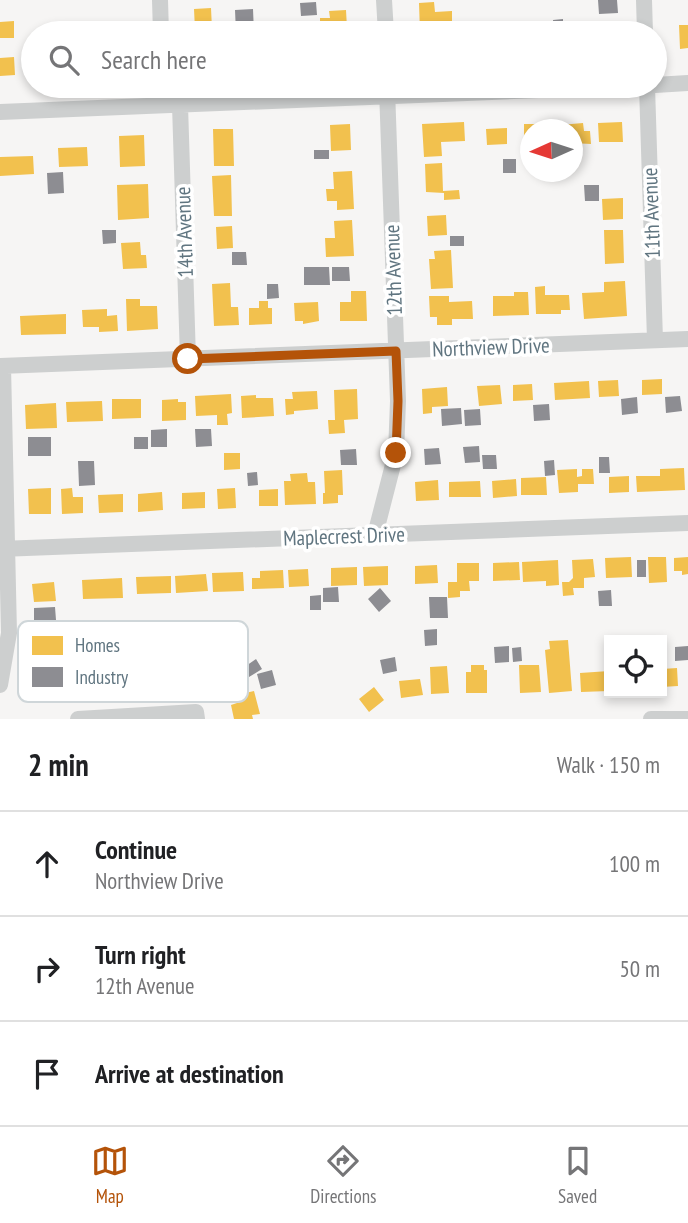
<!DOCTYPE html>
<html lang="en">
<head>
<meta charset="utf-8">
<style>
  body { margin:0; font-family:"PT Sans Narrow",sans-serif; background:#f6f6f6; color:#202124 }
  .controls { position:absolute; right:21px; bottom:21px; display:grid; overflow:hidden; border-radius:0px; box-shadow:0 4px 10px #0003 }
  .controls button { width:63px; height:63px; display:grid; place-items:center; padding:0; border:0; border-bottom:2px solid #e0e0e0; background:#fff; color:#202124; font:35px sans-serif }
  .compass { position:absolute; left:520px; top:119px; width:63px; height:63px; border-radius:50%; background:#fff; box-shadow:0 4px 10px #0003; rotate:267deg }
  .stop { position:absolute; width:21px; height:21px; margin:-16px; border:5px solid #b45309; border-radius:50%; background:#fff }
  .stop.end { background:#b45309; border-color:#fff; box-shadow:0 2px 7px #0008 }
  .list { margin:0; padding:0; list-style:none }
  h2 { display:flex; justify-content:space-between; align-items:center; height:91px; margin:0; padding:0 28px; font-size:30px }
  h2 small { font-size:23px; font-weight:400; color:#757577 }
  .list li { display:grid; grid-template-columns:46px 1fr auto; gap:21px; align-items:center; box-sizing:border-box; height:105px; padding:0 28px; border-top:2px solid #e0e0e0 }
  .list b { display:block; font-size:26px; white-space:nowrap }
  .list p { margin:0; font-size:23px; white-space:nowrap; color:#757577 }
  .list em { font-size:23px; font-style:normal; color:#757577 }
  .icon { flex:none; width:38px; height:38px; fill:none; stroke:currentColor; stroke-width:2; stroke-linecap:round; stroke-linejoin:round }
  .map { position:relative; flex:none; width:688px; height:719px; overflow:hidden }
  .search { position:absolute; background:#fff; box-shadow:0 4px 10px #0003; left:21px; right:21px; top:21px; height:77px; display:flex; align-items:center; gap:18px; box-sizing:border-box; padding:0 24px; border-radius:38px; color:#757577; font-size:26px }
  .sheet { height:406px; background:#fff }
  nav { display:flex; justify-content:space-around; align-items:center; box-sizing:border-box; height:98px; border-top:2px solid #e0e0e0; background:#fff; font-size:19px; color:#757577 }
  nav a { display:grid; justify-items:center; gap:4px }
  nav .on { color:#b45309 }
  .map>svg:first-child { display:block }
  .homes { fill:#f2c14e }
  .industry { fill:#8d8d92 }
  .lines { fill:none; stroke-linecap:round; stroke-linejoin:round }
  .street { stroke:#cdcfcf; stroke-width:16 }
  .route { stroke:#b45309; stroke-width:9 }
  .labels { text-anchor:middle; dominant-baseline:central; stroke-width:7; stroke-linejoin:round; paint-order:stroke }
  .street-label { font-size:21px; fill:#607580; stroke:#fff }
  .key { fill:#fff; stroke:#cfd6d9; stroke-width:2 }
  .key-label { font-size:19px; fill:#607580 }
</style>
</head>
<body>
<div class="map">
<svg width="688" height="719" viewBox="0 0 688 719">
  <rect width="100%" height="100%" fill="#f6f5f4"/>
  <!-- homes -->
  <path class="homes" d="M434,2L435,12L452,11V25L443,26L444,29L435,30V33H420L419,3Z
    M211,8L212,29L195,30L194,9Z
    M346,10L347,28L320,30V18H330L329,11Z
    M14,21V38H0V22Z
    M679,25H688V48L680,49Z
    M33,56V75H24V57Z
    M14,57L15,75L0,76V58Z
    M464,122L465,141L441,142L442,156L424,157L422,124Z
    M622,122L623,142H599L598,123Z
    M583,123L584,131H590L591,144L572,143V130H560V125Z
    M350,124L351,150L331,151L330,125Z
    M524,124H546L547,130H530V157H524Z
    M507,128V144L487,145L486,129Z
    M213,129H233L234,166H214Z
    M144,135L145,166L120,167L119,136Z
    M87,147L88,166L59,167L58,148Z
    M33,156L34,174L0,176V157Z
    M442,163L443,191L459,190L460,199L444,200V193L426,192L425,164Z
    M352,171L354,209L337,210V201H327L326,189H334L333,172Z
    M231,175L232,216H214L212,176Z
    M148,184L149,218L118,220L117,185Z
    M623,198V219L603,220L602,199Z
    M446,215L447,235L428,236L427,216Z
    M352,220L354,256L326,257L325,238H335L334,221Z
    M232,226L233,248L217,249L216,227Z
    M604,230H623L624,263L605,264Z
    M140,242L141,255H146L147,268L123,269L121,243Z
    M451,250L453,288L431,289L429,259H435L434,251Z
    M625,281L627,316L584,319L582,293L604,292V282Z
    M230,283L231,307H238L239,325L214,326L212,284Z
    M545,286V295H569L570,310H561V314H536L535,287Z
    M351,291H366L367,321H340V302H351Z
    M514,292H528L529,315L493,316V296H514Z
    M429,296H449V302L472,301L473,319H452V325H437V317H430Z
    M126,299H140V306H157L158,329L127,331Z
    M259,301H268V308H272V324L249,325V308H259Z
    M318,302L319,321L303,324V321H295L294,303Z
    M107,309V316L117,315L118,331L99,332V327H83L82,310Z
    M66,314V334L21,335L20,316Z
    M662,379V394L642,395V380Z
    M618,380L619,396L599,397L598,381Z
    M589,381L590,398L555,400L554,383Z
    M532,384L533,400L513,401V385Z
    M500,385L502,404L479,406L477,386Z
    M447,387L448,406L432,407V413L423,414L422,389Z
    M357,389L358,419L344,420L345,433L329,434L328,420H335L334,390Z
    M317,391L318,409L294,411V414L286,415L285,399H293L292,392Z
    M231,394L232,413L227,414L228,425H217V415L196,416L195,396Z
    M256,395V398H273L274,416L242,418L241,396Z
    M112,399H141V418L112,419Z
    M178,399V402H186V420L162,421V400Z
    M102,401L103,421L67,422L66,402Z
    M56,403L57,428L26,429L25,405Z
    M224,453H240V469L224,470Z
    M684,468L685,490L637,492L636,476H660V469Z
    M577,469V477L582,476V469H593L594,484H578V492L559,493L557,470Z
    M342,470L343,495H338V503L323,504V493H325L324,471Z
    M307,473L308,482H315L316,504L285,505L284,481H291L290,474Z
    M629,476V492L609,493V477Z
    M546,477L547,495H521V478Z
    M516,479L517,496L493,498L492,481Z
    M438,480L439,500L416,501L415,482Z
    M480,481L481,497H449V482Z
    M51,488V514H29L28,489Z
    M72,488L73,497H83V513L62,514L61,489Z
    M235,488L236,508L218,509L217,489Z
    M278,489V506H259V490Z
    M162,492L163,510L138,512V494Z
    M205,492V508L182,509V493Z
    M123,494V512L99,513L98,495Z
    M631,557L632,577L606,578L605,558Z
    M648,557H666L667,582L649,583Z
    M688,557V574L682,575V571H674V558Z
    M593,559L595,577L584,578V588H573L574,595L563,596L562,582H569L573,578L572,560Z
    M558,560L559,585L546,586V581L523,582L522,562Z
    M519,562L520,580L493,581V563Z
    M457,563H479V581H469L470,591H460V597L448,598V582H457Z
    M437,565L438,583L415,584V566Z
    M388,566V585L364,586L363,567Z
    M357,567V585L331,586V568Z
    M308,569L309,586L289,587L288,570Z
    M283,570L284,588L252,589V578H260V571Z
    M243,572L244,591L213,592L212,573Z
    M206,574L208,591L176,593L175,576Z
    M171,576V593L137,594L136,577Z
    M122,578L123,598L83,599L82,580Z
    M54,582L56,601L34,602L32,584Z
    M568,640L572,691L549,693L545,650L550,649L549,641Z
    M471,665H484V670H487V693H466V672H471Z
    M519,665H539L541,692L520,693Z
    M447,666L449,693L431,694L430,667Z
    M677,668L678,686L662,687V669Z
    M609,671V691L581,692L580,673Z
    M420,679L423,695L401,698L399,681Z
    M374,687L384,700L369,712L359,699Z
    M254,691L260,714L252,715L253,719H234L231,705L243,701L241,694Z"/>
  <!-- industry -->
  <path class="industry" d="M598,0H617L618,13L599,14Z
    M316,2L317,15L301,16L300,3Z
    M253,9L254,33H236L235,10Z
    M563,19V33H554L553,20Z
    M314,150H329V159H314Z
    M503,159H516V173H503Z
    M63,172L64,193L48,194L47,173Z
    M584,185H599V201H585Z
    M102,230H116V243L103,244Z
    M450,236H464V246H450Z
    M232,252H246L247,265H232Z
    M304,267H329L330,285H304Z
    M332,267H349L350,281H332Z
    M267,284H278L279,298L267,299Z
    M680,396L682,411L666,413L665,397Z
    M637,397L638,413L622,415L621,399Z
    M549,404L550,420L534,421L533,405Z
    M461,408L462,424L442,426L441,409Z
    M480,409L481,425L465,426L464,410Z
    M167,429V447H151V430Z
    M195,429H211L212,446L196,447Z
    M28,437H51V456H28Z
    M134,437H148V449H134Z
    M479,446L480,462L465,463L463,447Z
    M439,448L441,464L425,465L424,449Z
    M356,449L357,465H341L340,450Z
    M482,455H496L497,469H483Z
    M599,457H609L610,473H599Z
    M554,460L555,475L545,476L544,461Z
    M78,461H94L95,485L79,486Z
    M257,472L258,485L248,486L247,473Z
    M637,560H646V577H637Z
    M338,587L339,602H323V588Z
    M380,588L391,601L379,612L368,599Z
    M611,590L612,606H599L598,591Z
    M321,595V610H310V596Z
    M429,597H447L448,618H430Z
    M55,607L56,620L34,621V608Z
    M437,629V645L425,646L424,630Z
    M509,646V662L495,663L494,647Z
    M688,646V660L675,661V647Z
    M521,647L522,661L513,662L512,648Z
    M395,657L397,671L383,674L380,660Z
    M256,659L262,669L249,677L243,668Z
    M272,670L276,685L261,689L257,674Z"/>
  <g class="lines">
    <!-- street -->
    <path class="street" d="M160,0L161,33
      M384,0L386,33
      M644,0L645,33
      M655,85L688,83
      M163,86V105
      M647,86L655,340
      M180,105L188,359
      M0,112L637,86
      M0,366L688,339
      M375,535L396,453L398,401L387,89
      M0,549L688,523
      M0,685L9,633L3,366
      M78,719L196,712L197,719
      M651,719H688"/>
  </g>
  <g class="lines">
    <!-- route -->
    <path class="route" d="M188,359L396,351L398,401L396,453"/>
  </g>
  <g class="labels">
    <!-- street labels -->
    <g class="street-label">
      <text transform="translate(651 213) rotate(-92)">11th Avenue</text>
      <text transform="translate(184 232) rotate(-92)">14th Avenue</text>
      <text transform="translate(393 270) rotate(-92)">12th Avenue</text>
      <text transform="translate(491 347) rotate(-2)">Northview Drive</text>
      <text transform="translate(344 536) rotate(-2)">Maplecrest Drive</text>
    </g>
  </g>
  <!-- legend -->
  <rect x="18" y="621" width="230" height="81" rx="10" class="key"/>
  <rect x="32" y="636" width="31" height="19" fill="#f2c14e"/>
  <rect x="32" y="667" width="31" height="20" fill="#8d8d92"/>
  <g class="key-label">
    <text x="75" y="652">Homes</text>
    <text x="75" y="684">Industry</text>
  </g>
</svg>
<div class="controls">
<button><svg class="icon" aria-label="locate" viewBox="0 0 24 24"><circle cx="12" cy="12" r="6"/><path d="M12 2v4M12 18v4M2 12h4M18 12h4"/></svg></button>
</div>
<svg class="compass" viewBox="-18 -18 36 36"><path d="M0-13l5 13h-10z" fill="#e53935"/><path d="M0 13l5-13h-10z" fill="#757577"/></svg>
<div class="stop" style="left:188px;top:359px"></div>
<div class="stop end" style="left:396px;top:453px"></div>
<div class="search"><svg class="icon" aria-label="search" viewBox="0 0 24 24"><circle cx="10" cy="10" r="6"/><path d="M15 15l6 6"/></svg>Search here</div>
</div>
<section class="sheet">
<h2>2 min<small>Walk · 150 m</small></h2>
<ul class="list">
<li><svg class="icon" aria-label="ahead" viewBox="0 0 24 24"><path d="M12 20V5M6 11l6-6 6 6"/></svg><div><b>Continue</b><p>Northview Drive</p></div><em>100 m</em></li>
<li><svg class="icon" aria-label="right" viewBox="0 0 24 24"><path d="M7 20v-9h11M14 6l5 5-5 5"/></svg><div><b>Turn right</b><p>12th Avenue</p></div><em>50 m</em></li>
<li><svg class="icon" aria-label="arrive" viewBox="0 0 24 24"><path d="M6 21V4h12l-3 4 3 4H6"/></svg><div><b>Arrive at destination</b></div></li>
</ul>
</section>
<nav>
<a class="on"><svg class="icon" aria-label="map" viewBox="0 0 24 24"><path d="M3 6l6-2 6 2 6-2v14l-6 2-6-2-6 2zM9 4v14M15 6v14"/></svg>Map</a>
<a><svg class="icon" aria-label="directions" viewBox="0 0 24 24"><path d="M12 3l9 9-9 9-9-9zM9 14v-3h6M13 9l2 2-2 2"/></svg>Directions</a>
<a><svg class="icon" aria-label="saved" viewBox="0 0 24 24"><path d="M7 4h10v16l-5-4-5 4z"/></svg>Saved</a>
</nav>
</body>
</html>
